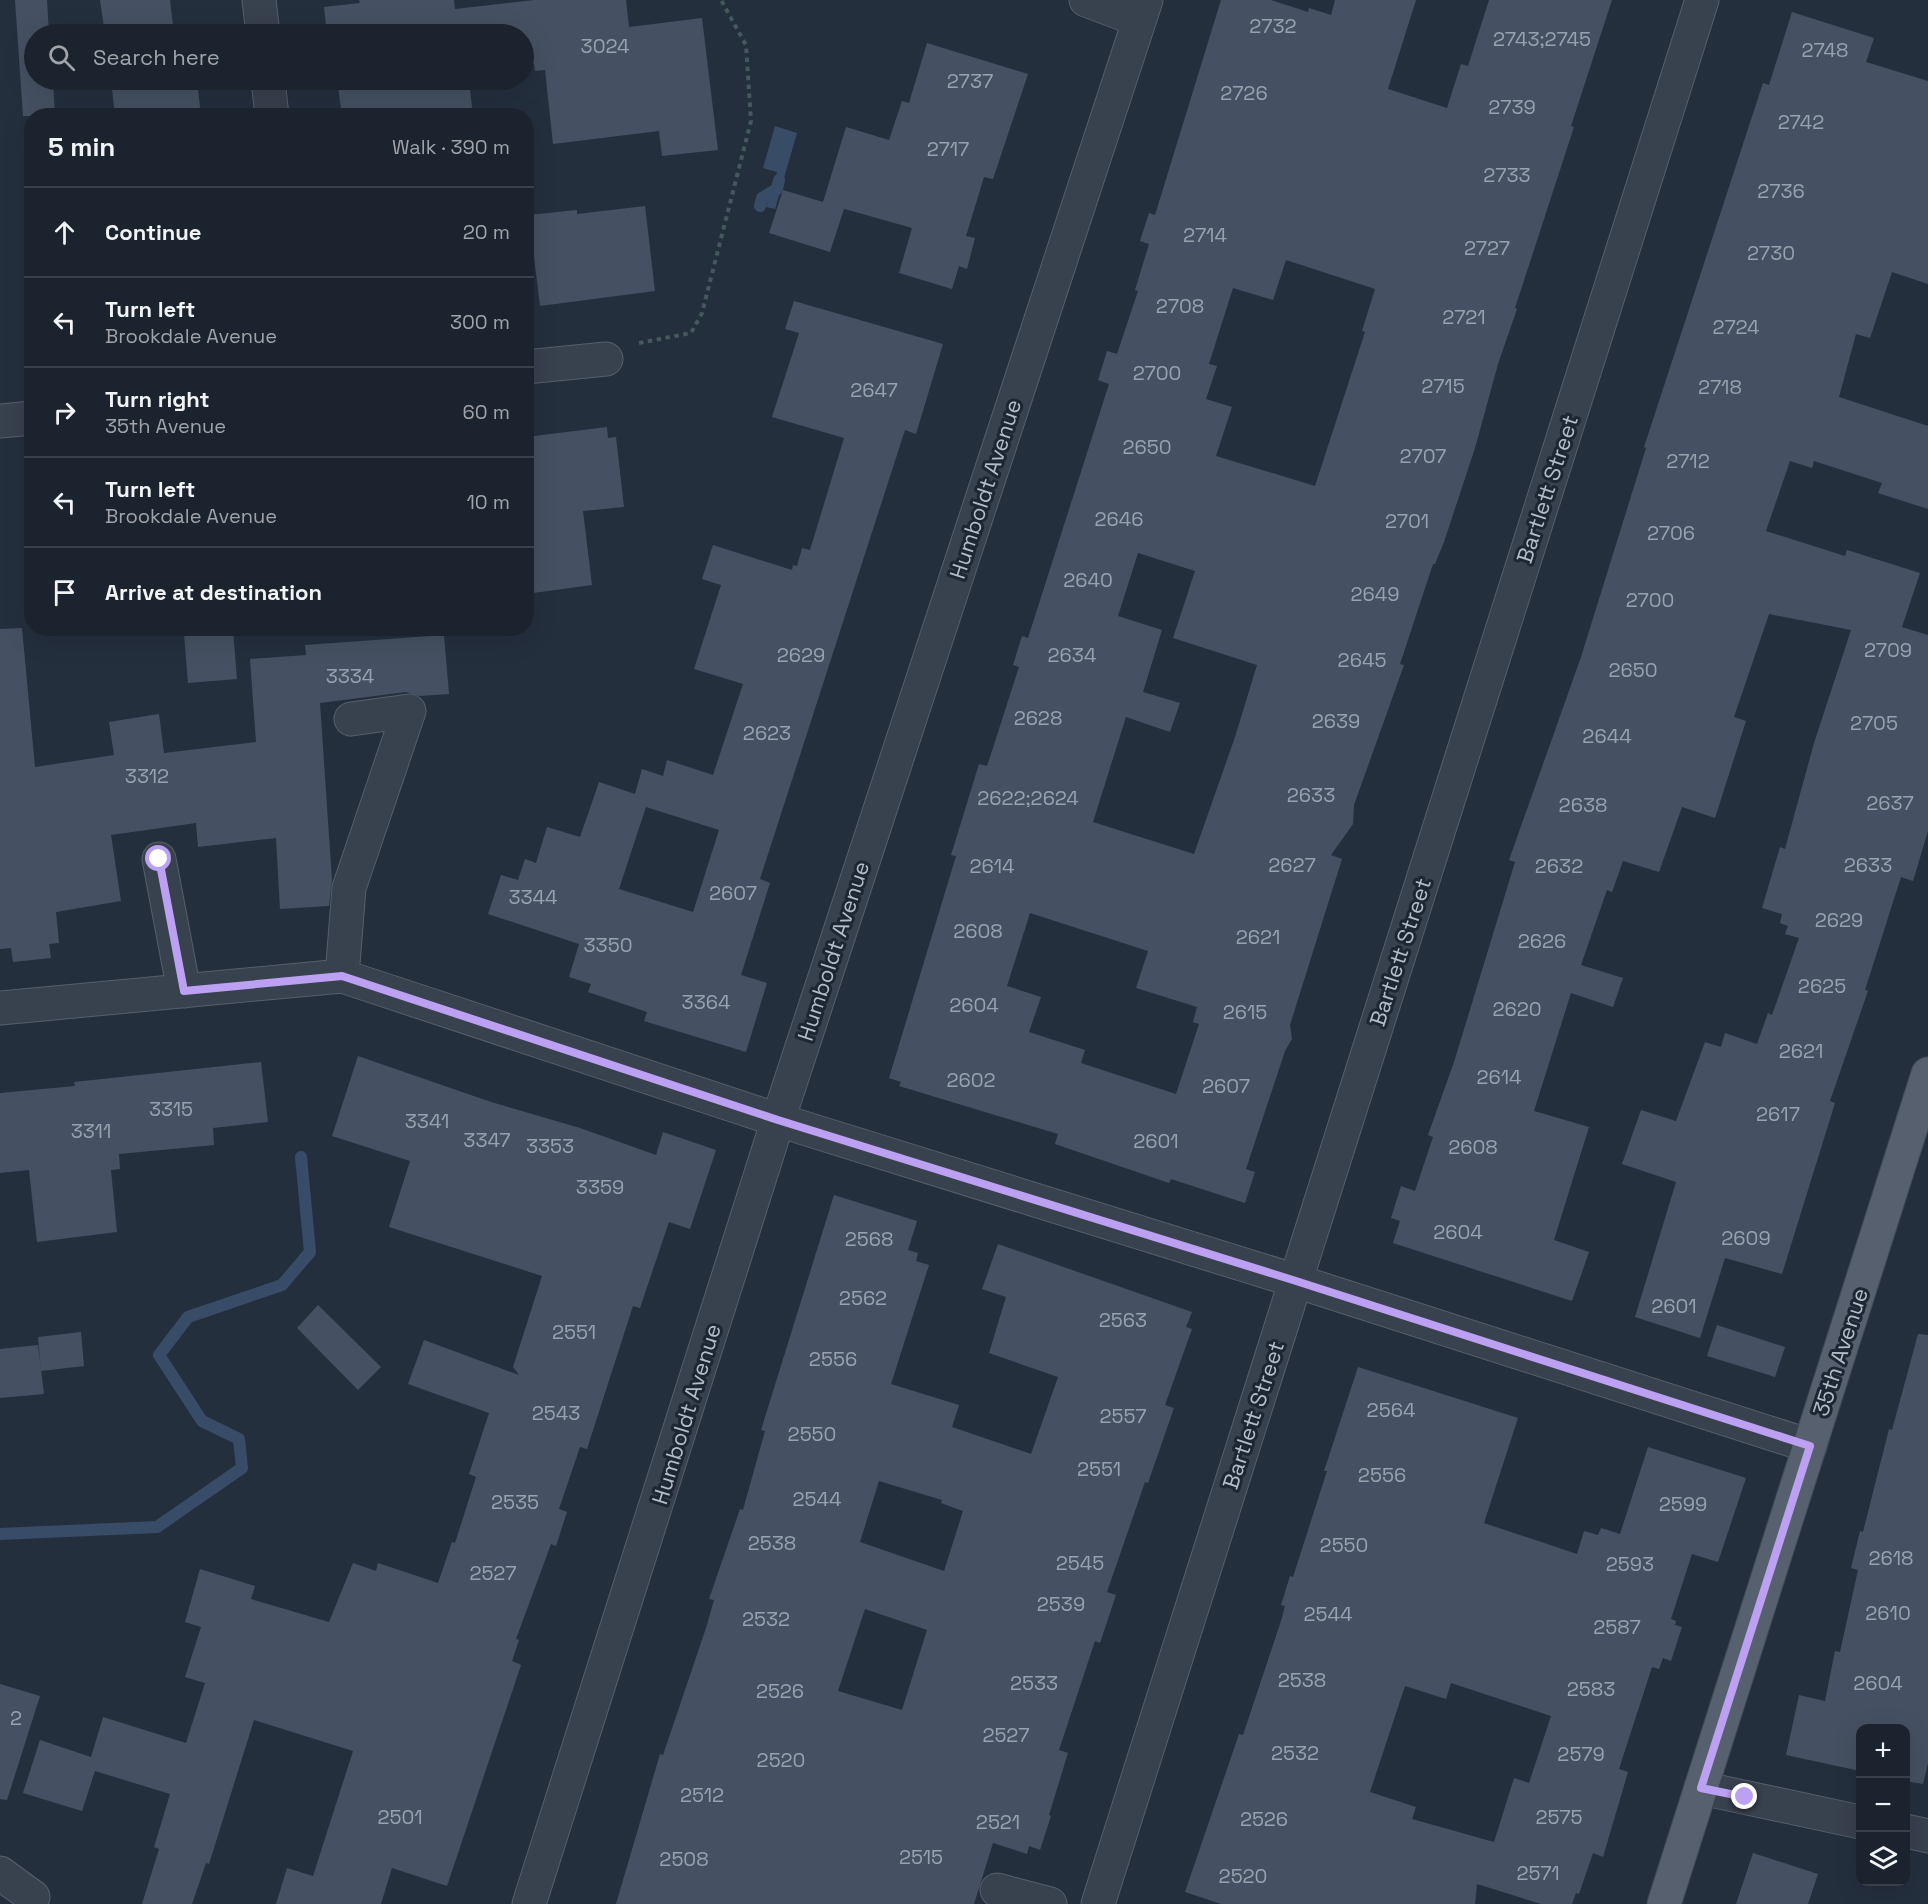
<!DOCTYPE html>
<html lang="en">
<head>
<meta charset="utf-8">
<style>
  body { margin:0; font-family:"Space Grotesk",sans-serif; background:#282f3a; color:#f1f3f6 }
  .controls { position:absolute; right:18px; bottom:18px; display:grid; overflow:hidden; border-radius:12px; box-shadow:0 6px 24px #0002 }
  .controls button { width:54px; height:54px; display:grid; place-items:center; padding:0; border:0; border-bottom:2px solid #39404a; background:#1b232e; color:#f1f3f6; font:30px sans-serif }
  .stop { position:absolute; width:18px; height:18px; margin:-14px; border:4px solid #bca0f2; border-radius:50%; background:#fff }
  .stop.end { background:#bca0f2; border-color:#fff; box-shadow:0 2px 6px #0008 }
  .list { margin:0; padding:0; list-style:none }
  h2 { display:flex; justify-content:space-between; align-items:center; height:78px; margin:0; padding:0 24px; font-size:26px }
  h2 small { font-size:20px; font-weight:400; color:#a0a4aa }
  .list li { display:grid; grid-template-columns:39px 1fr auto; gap:18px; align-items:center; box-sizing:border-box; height:90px; padding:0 24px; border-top:2px solid #39404a }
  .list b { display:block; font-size:22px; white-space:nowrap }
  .list p { margin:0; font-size:20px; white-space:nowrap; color:#a0a4aa }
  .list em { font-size:20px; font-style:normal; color:#a0a4aa }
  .icon { flex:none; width:33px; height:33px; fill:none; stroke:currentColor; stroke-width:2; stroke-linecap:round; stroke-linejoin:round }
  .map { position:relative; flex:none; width:1928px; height:1904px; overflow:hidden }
  .search { position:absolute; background:#1b232e; box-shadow:0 6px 24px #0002; left:24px; top:24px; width:510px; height:66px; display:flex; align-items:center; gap:15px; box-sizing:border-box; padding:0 21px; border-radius:33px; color:#a0a4aa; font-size:22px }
  .panel { position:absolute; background:#1b232e; box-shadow:0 6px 24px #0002; left:24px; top:108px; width:510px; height:528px; border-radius:24px }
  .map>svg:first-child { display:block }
  .water { fill:#394c67 }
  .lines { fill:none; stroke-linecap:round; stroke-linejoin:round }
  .stream { stroke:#394c67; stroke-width:12 }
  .building { fill:#455162; fill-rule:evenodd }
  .minor-casing { stroke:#565f6c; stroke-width:35 }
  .major-casing { stroke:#414a57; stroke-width:35 }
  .path { stroke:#44595c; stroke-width:4; stroke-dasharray:4.5 4.5; stroke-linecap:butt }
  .minor { stroke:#38414e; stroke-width:33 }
  .major { stroke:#56606e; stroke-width:33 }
  .route { stroke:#bca0f2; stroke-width:8 }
  .labels { text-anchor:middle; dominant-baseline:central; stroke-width:6; stroke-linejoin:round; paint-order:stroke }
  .number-label { font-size:20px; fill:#98a1af }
  .street-label { font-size:22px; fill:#b4bcc9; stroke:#1d2633 }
</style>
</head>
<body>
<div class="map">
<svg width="1928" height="1904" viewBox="0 0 1928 1904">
  <rect width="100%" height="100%" fill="#242f3e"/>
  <!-- water -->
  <path class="water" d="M775,126L797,133L775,209L766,207L777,172L763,168Z"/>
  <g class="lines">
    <!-- stream -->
    <path class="stream" d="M760,206L762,198L777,189L779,180
      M0,1534L157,1527L242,1468L239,1439L202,1421L159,1355L188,1317L282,1285L310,1252L301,1157"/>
  </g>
  <!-- building -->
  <path class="building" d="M15,0H47L49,34H34V80H53L55,116H23Z
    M100,0H170L174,34H105Z
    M359,0H454L455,9L534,0H626L629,27L702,18L718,150L662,156L659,131L553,144L545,70L535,71L534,64L524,65V34H327L324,7L360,3Z
    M1221,0H1271L1308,12L1309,8L1331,15L1335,0H1416L1388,89L1447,108L1461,64L1468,66L1489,0H1612L1571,126L1574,127L1515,308L1517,309L1498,364L1475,448L1444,542L1435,564H1433L1400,664L1404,665L1354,805L1353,824L1331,855L1342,859L1290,1025L1292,1039L1285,1051L1246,1169L1255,1172L1245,1203L1171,1179L1169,1183L1055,1144L1058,1134L899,1086L901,1082L889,1078L956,856L951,855L979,764L987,766L991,754L1019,667L1013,665L1022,636L1028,638L1109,384L1098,380L1107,351L1117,354L1138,291L1135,290L1149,244L1140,241L1149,213L1155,215ZM1286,260L1375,289L1362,331L1365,332L1315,486L1216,456L1232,407L1206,399L1217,366L1209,364L1233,288L1273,300ZM1138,553L1195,571L1173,638L1257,665L1235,737L1194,854L1093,822L1126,717L1170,732L1180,703L1143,692L1162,630L1118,616ZM1030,913L1148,951L1136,988L1197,1007L1193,1022L1199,1024L1176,1094L1081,1063L1085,1050L1029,1032L1041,997L1007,986Z
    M1792,12L1874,38L1866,62L1928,81V284L1892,272L1870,338L1856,334L1839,397L1928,426V509L1878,493L1882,483L1814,461L1812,468L1790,461L1766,531L1845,556L1847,550L1920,573L1902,627L1928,635V831L1913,881L1901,877L1865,990L1868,991L1830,1101L1835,1103L1782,1274L1725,1258L1700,1338L1635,1317L1676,1182L1622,1164L1641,1110L1676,1121L1705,1042L1721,1047L1725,1033L1757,1044L1768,1013L1772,1015L1799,938L1785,934L1788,926L1780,923L1782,914L1762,908L1780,847L1785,849L1814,743L1851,630L1769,614L1734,717L1746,721L1715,818L1682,807L1659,872L1623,861L1612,892L1607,890L1581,965L1623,978L1613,1007L1571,993L1534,1111L1589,1127L1554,1240L1589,1252L1572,1301L1393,1243L1400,1221L1391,1218L1401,1186L1415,1191L1433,1137L1428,1135L1454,1062L1515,862L1509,860L1581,657L1646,448L1644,447L1763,83L1769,85Z
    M927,43L1028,74L993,179L984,177L966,236L975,238L967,269L959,266L952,289L899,273L912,228L834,206L844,209L830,252L769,233L783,190L823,202L846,127L889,140L902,101L909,103Z
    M111,80H197L201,116H115Z
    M337,80H469L473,116H342Z
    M645,206L655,291L540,306L529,215L577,210V214Z
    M794,301L943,344L916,434L905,430L760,879L770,883L741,975L767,983L746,1052L644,1021L647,1012L588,992L591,984L569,977L579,944L488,914L501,875L518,880L525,859L536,863L547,827L580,837L599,782L635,794L642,769L663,776L667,760L713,775L743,684L694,669L721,585L702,579L713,545L792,570L793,565L797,566L802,548L810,550L844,438L772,417L799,333L785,329ZM646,807L719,830L693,912L619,889Z
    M607,427L608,438L616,437L624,507L583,511L592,585L526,594V437Z
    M22,628L35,767L114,755L109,722L159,714L164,753L256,742L250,659L306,655L305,645L444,635L449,694L419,696L406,692L320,703L332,880L329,906L280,909L276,838L198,847L196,823L111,835L121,901L56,912L59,943L49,944L51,958L13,962L11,948L0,949V629Z
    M233,629L237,679L188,683L184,634Z
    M358,1056L491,1102L580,1128L656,1155L663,1132L716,1150L690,1229L669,1222L640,1308L633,1306L587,1449L580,1447L559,1509L567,1512L556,1546L551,1544L516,1639L519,1640L512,1661L521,1665L447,1886L392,1868L381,1904H276L287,1868L313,1876L353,1751L254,1720L209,1864L206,1863L192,1904H142L159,1849L154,1847L170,1794L95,1771L82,1811L23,1793L40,1740L91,1757L103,1717L186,1743L205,1683L185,1677L201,1627L185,1622L200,1569L255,1586L251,1599L329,1622L353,1563L376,1571L378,1563L438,1583L452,1542L455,1543L476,1477L469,1474L489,1413L408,1384L424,1340L519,1375L513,1367L542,1276L389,1227L410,1161L332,1136Z
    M261,1062L268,1122L213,1128L214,1145L119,1154L120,1169L111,1170L117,1232L37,1242L29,1170L0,1173V1093L75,1086L74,1082Z
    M834,1195L917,1221L908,1250L918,1253L916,1261L929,1265L891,1384L959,1405L952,1427L1031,1454L1058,1377L989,1353L1006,1297L982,1289L998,1244L1192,1312L1186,1327L1192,1329L1165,1405L1174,1408L1148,1483L1145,1482L1107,1592L1116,1595L1100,1643L1095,1641L1059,1750L1068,1753L1049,1815L1051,1816L1040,1850L1029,1846L1027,1854L993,1843L974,1904H616L660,1754L663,1755L707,1625L714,1600L709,1599L740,1509L743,1510L765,1431L761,1430ZM879,1481L942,1500L941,1503L963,1511L944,1571L860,1542ZM865,1609L927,1630L902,1710L838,1691Z
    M318,1305L381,1367L358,1390L297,1328Z
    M1717,1325L1785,1347L1775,1377L1707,1356Z
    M81,1332L84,1366L41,1371L38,1337Z
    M1918,1334L1928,1335V1763L1923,1784L1905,1781V1728H1860V1771L1786,1755L1799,1695L1825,1701L1835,1651L1840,1652L1858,1570L1851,1568L1860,1531L1863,1532L1889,1429L1892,1430Z
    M38,1345L44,1394L0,1398V1349Z
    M1358,1367L1518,1418L1484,1523L1577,1554L1584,1531L1598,1535L1601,1528L1620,1534L1648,1447L1746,1478L1718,1562L1692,1554L1671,1619L1676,1621L1675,1625L1682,1627L1671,1661L1663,1658L1659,1669L1652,1667L1619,1769L1628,1772L1603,1857L1593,1853L1579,1894L1576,1893L1572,1904H1541L1477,1884L1475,1904H1221L1185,1892L1239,1734L1243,1735L1281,1621L1285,1606L1281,1605L1290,1576L1293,1577L1327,1471H1324ZM1451,1683L1551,1716L1529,1783L1514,1778L1494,1842L1412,1819L1416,1807L1370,1792L1405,1686L1446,1699Z
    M0,1684L40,1696L7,1800L0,1799Z
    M1753,1853L1818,1874L1808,1904H1736Z"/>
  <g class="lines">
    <!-- minor casing -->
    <g class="minor-casing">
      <path id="minor" d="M259,0L263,34
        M1086,0L1139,20
        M268,80L272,116
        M526,367L606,359
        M0,421L32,418
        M159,859L184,991
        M342,976L349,888L409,711L351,719
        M0,1008L342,976L778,1120L1296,1281L1810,1446
        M1701,1788L1860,1822
        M1906,1831L1928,1836
        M0,1873L33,1897
        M997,1890L1050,1904
        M529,1904L778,1120L1146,0
        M1098,1904L1702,0"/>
    </g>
    <!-- major casing -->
    <g class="major-casing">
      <path id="major" d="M1664,1904L1928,1074"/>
    </g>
    <!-- path -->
    <path class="path" d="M639,343L691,333L702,313L751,121L746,45L721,0"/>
    <!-- minor -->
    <use href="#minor" class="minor"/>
    <!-- major -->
    <use href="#major" class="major"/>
  </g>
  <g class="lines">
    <!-- route -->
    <path class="route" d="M159,859L184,991L342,976L778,1120L1296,1281L1810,1446L1701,1788L1745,1797"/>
  </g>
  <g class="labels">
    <!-- number labels -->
    <g class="number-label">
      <text x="1273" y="26">2732</text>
      <text x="1542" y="39">2743;2745</text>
      <text x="605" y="46">3024</text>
      <text x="1825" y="50">2748</text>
      <text x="970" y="81">2737</text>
      <text x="1244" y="93">2726</text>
      <text x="1512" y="107">2739</text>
      <text x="1801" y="122">2742</text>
      <text x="948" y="149">2717</text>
      <text x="1507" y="175">2733</text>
      <text x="1781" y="191">2736</text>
      <text x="1205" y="235">2714</text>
      <text x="1487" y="248">2727</text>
      <text x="1771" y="253">2730</text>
      <text x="1180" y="306">2708</text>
      <text x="1464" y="317">2721</text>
      <text x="1736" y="327">2724</text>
      <text x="1157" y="373">2700</text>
      <text x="1443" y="386">2715</text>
      <text x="1720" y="387">2718</text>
      <text x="874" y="390">2647</text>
      <text x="1147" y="447">2650</text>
      <text x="1423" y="456">2707</text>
      <text x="1688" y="461">2712</text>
      <text x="1119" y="519">2646</text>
      <text x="1407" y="521">2701</text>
      <text x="1671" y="533">2706</text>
      <text x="1088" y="580">2640</text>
      <text x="1375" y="594">2649</text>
      <text x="1650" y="600">2700</text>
      <text x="1888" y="650">2709</text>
      <text x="801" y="655">2629</text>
      <text x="1072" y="655">2634</text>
      <text x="1362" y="660">2645</text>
      <text x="1633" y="670">2650</text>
      <text x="350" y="676">3334</text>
      <text x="1038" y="718">2628</text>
      <text x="1336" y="721">2639</text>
      <text x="1874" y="723">2705</text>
      <text x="767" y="733">2623</text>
      <text x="1607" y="736">2644</text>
      <text x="147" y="776">3312</text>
      <text x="1311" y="795">2633</text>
      <text x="1028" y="798">2622;2624</text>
      <text x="1890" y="803">2637</text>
      <text x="1583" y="805">2638</text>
      <text x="1292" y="865">2627</text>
      <text x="1868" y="865">2633</text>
      <text x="992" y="866">2614</text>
      <text x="1559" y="866">2632</text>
      <text x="733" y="893">2607</text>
      <text x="533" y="897">3344</text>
      <text x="1839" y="920">2629</text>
      <text x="978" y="931">2608</text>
      <text x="1258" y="937">2621</text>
      <text x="1542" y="941">2626</text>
      <text x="608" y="945">3350</text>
      <text x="1822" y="986">2625</text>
      <text x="706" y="1002">3364</text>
      <text x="974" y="1005">2604</text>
      <text x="1517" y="1009">2620</text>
      <text x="1245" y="1012">2615</text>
      <text x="1801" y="1051">2621</text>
      <text x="1499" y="1077">2614</text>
      <text x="971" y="1080">2602</text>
      <text x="1226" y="1086">2607</text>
      <text x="171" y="1109">3315</text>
      <text x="1778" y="1114">2617</text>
      <text x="427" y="1121">3341</text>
      <text x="91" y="1131">3311</text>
      <text x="487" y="1140">3347</text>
      <text x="1156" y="1141">2601</text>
      <text x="550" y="1146">3353</text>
      <text x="1473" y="1147">2608</text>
      <text x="600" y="1187">3359</text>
      <text x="1458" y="1232">2604</text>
      <text x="1746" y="1238">2609</text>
      <text x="869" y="1239">2568</text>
      <text x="863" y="1298">2562</text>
      <text x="1674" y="1306">2601</text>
      <text x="1123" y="1320">2563</text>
      <text x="574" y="1332">2551</text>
      <text x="833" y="1359">2556</text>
      <text x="1391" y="1410">2564</text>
      <text x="556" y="1413">2543</text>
      <text x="1123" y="1416">2557</text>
      <text x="812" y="1434">2550</text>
      <text x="1099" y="1469">2551</text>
      <text x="1382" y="1475">2556</text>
      <text x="817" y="1499">2544</text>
      <text x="515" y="1502">2535</text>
      <text x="1683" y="1504">2599</text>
      <text x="772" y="1543">2538</text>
      <text x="1344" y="1545">2550</text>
      <text x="1891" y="1558">2618</text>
      <text x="1080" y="1563">2545</text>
      <text x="1630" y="1564">2593</text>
      <text x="493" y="1573">2527</text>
      <text x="1061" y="1604">2539</text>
      <text x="1888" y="1613">2610</text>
      <text x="1328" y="1614">2544</text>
      <text x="766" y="1619">2532</text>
      <text x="1617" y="1627">2587</text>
      <text x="1302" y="1680">2538</text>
      <text x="1034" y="1683">2533</text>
      <text x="1878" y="1683">2604</text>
      <text x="1591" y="1689">2583</text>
      <text x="780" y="1691">2526</text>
      <text x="16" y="1718">2</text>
      <text x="1006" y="1735">2527</text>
      <text x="1295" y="1753">2532</text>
      <text x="1581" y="1754">2579</text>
      <text x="781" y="1760">2520</text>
      <text x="702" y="1795">2512</text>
      <text x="400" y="1817">2501</text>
      <text x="1559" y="1817">2575</text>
      <text x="1264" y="1819">2526</text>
      <text x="998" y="1822">2521</text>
      <text x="921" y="1857">2515</text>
      <text x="684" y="1859">2508</text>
      <text x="1538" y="1873">2571</text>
      <text x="1243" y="1876">2520</text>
    </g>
    <!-- street labels -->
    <g class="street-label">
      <text transform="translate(985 489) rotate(-72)">Humboldt Avenue</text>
      <text transform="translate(1547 489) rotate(-72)">Bartlett Street</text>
      <text transform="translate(833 951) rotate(-72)">Humboldt Avenue</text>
      <text transform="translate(1400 952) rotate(-72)">Bartlett Street</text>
      <text transform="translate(1840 1352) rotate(-72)">35th Avenue</text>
      <text transform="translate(686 1414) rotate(-73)">Humboldt Avenue</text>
      <text transform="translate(1253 1415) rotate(-72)">Bartlett Street</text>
    </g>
  </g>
</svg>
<div class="controls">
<button>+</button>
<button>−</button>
<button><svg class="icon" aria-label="layers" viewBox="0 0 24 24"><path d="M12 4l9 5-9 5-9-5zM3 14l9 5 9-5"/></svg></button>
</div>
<div class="stop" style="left:159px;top:859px"></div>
<div class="stop end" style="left:1745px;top:1797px"></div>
<div class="search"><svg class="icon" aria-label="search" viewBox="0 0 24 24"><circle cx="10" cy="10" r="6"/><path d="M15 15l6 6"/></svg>Search here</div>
<section class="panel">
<h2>5 min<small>Walk · 390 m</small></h2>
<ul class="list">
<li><svg class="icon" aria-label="ahead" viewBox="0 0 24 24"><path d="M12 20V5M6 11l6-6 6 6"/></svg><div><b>Continue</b></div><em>20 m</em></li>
<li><svg class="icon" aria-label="left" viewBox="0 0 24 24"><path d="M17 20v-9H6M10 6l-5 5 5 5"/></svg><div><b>Turn left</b><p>Brookdale Avenue</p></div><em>300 m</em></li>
<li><svg class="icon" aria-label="right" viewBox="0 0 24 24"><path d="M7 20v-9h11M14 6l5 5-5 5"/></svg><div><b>Turn right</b><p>35th Avenue</p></div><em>60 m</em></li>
<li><svg class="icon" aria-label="left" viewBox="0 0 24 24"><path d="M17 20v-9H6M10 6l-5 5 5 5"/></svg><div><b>Turn left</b><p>Brookdale Avenue</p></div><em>10 m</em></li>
<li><svg class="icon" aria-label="arrive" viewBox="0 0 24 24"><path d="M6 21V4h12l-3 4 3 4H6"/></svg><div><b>Arrive at destination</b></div></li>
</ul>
</section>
</div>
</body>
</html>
